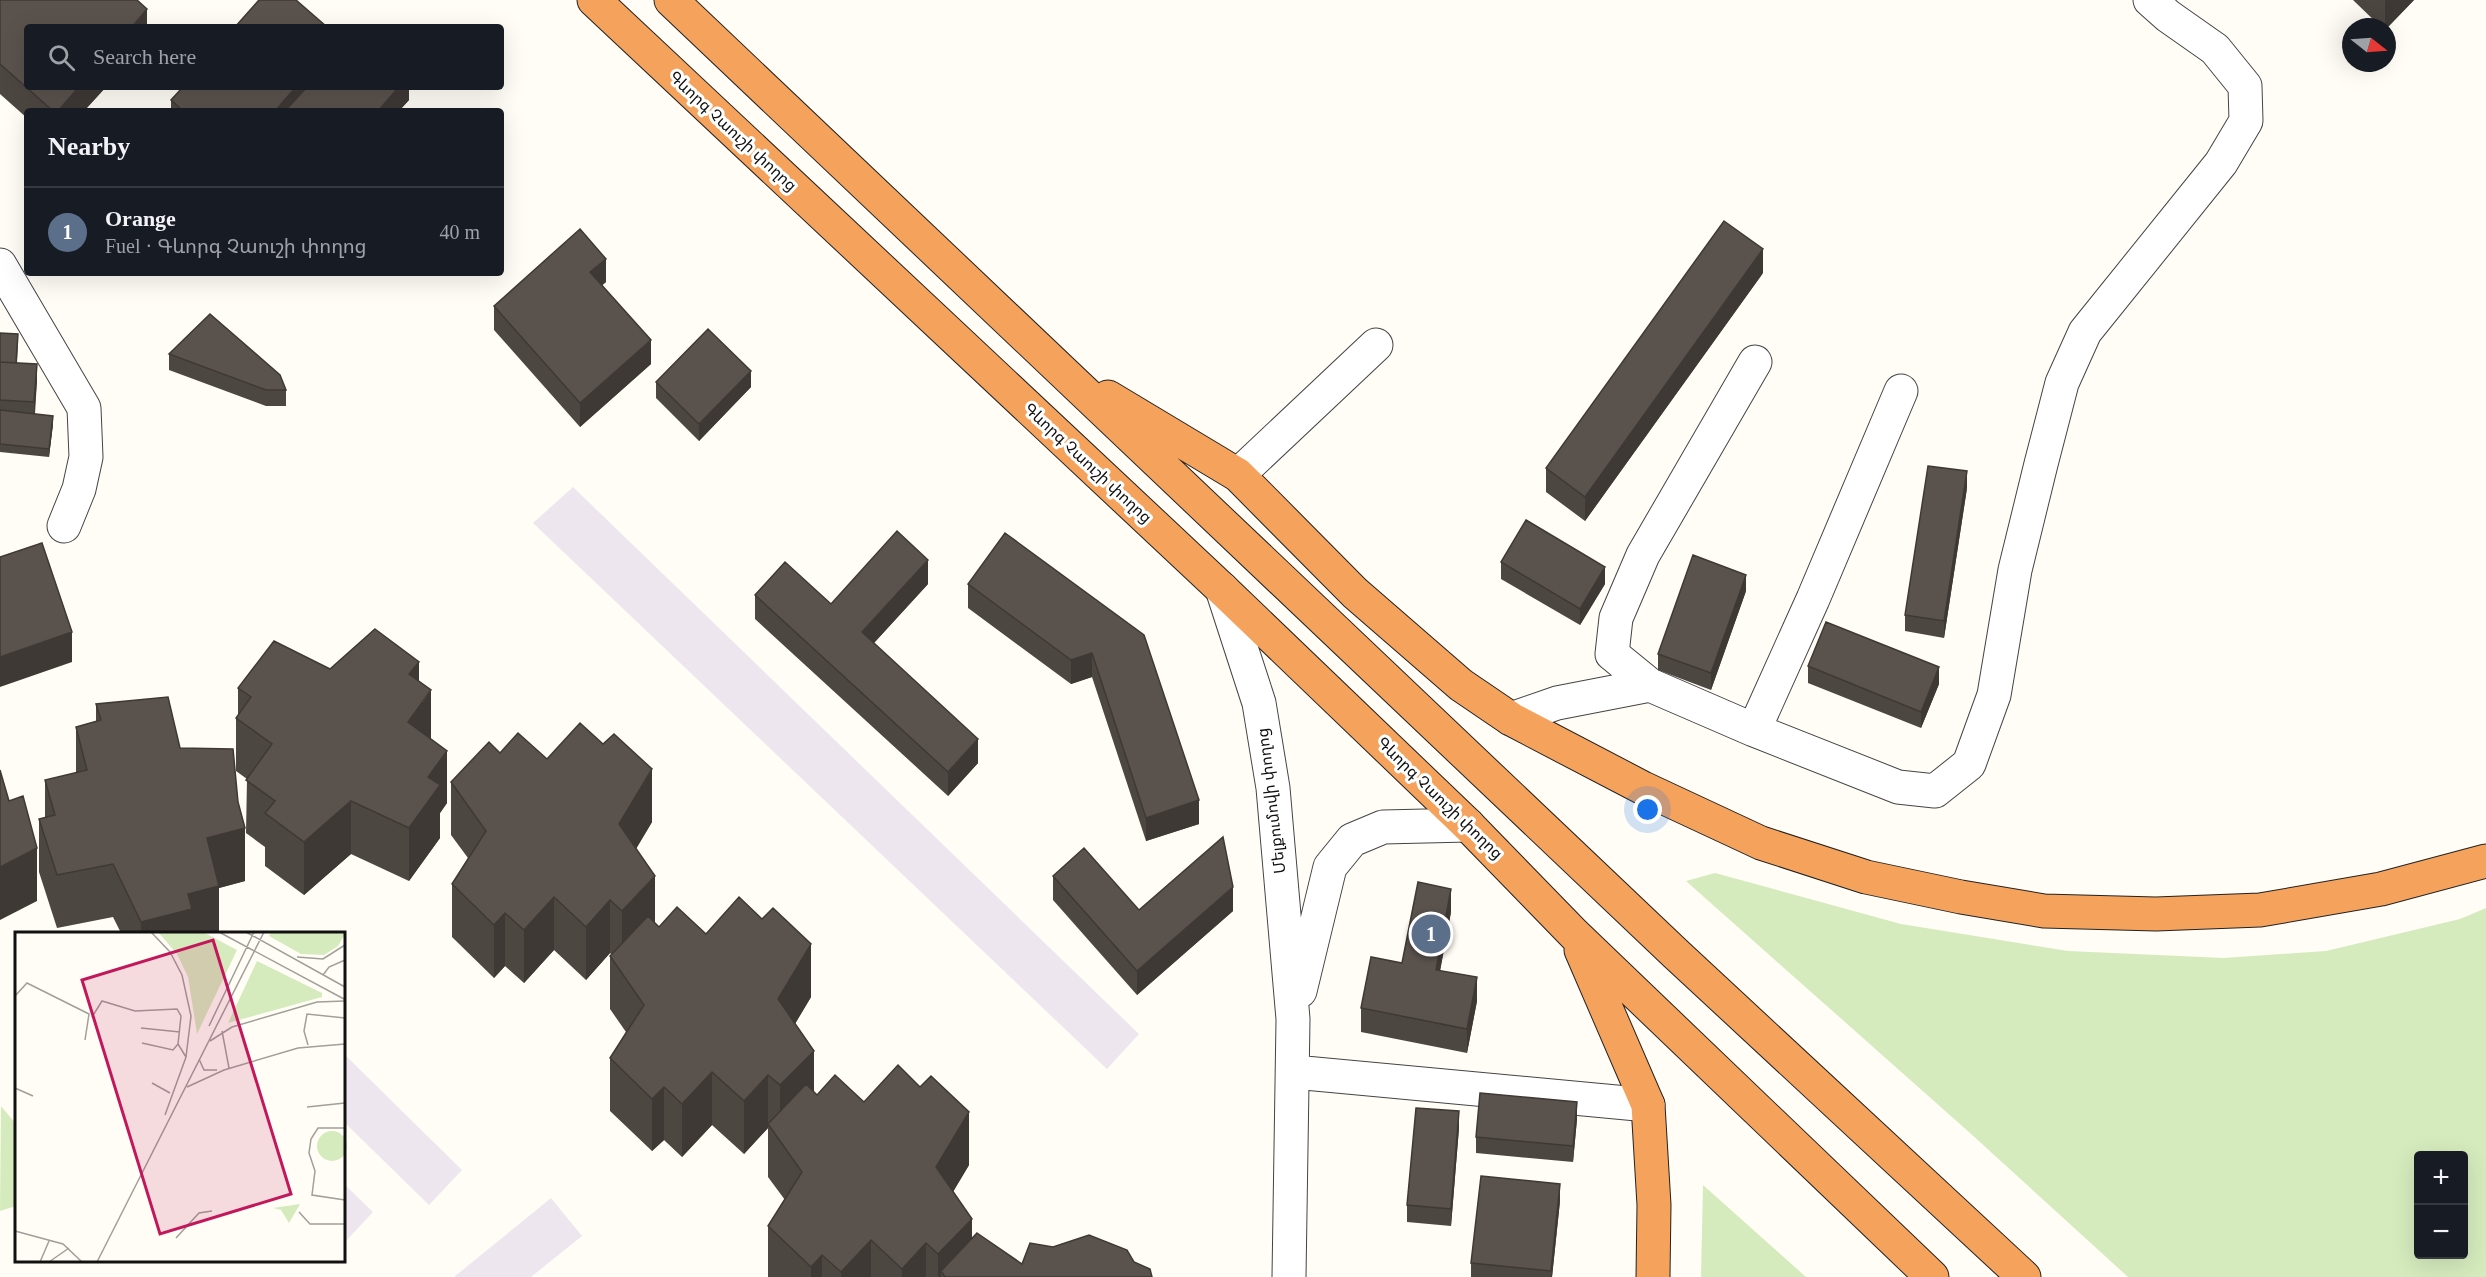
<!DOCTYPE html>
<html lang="en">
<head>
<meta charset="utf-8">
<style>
  body { margin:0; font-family:"Times New Roman","Noto Sans Armenian",serif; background:#242831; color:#f1f3f6 }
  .controls { position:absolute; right:18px; bottom:18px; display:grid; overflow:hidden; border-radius:6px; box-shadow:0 6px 24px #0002 }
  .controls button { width:54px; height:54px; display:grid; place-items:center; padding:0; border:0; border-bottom:2px solid #363941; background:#171b24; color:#f1f3f6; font:30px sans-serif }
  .compass { position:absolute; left:2342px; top:18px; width:54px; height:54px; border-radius:50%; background:#171b24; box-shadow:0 6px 24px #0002; rotate:107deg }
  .you { position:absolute; left:1648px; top:810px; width:21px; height:21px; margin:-15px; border:4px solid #fff; border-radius:50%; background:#1a73e8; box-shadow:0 0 0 9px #1a73e833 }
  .badge { display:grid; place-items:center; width:39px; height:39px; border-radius:50%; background:#c4262e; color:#fff; font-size:20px; font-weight:700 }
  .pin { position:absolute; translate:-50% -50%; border:3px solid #fff; box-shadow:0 2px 6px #0006 }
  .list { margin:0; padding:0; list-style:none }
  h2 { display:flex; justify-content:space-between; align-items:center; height:78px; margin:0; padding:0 24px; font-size:26px }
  h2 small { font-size:20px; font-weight:400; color:#9ea1a6 }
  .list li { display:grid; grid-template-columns:39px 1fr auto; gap:18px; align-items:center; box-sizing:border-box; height:90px; padding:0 24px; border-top:2px solid #363941 }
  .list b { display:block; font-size:22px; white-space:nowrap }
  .list p { margin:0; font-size:20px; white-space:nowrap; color:#9ea1a6 }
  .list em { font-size:20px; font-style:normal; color:#9ea1a6 }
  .icon { flex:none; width:33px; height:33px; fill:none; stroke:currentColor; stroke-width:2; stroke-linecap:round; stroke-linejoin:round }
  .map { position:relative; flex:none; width:2486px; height:1277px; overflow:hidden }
  .search { position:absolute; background:#171b24; box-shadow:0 6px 24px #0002; left:24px; top:24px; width:480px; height:66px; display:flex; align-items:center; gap:15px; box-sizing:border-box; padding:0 21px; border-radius:6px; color:#9ea1a6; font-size:22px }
  .panel { position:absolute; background:#171b24; box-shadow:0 6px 24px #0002; left:24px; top:108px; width:480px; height:168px; border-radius:6px }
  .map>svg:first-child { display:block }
  .industrial { fill:#eee6ef }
  .green { fill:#d5ebbd; fill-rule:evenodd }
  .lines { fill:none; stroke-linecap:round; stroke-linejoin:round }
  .minor-casing { stroke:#444; stroke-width:35 }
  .highway-casing { stroke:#222; stroke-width:35 }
  .minor { stroke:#fff; stroke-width:33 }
  .highway { stroke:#f5a25d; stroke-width:33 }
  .wall { fill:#4d4742 }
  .shaded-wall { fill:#3f3936 }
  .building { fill:#5a524d; stroke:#3f3936; stroke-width:1.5 }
  .labels { text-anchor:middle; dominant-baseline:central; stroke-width:6; stroke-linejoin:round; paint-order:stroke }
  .street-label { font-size:16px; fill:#111; stroke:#fff }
  .inset-road { fill:none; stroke:#a09f9a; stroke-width:1.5 }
  .view { fill:#c2185b; fill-opacity:0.15; stroke:#c2185b; stroke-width:3 }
  .inset-edge { fill:none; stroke:#111; stroke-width:3 }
</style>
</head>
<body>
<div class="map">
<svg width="2486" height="1277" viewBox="0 0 2486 1277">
  <rect width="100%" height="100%" fill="#fffdf5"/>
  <!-- industrial -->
  <path class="industrial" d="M573,487L1139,1034L1107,1069L533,523Z
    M344,1054L462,1170L429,1205L344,1122Z
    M344,1184L373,1212L344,1243Z
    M551,1198L582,1236L531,1277H454Z"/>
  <!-- green -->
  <path class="green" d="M1715,873L1901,924L2068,951L2224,958L2326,951L2460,919L2486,908V1277H2128L1970,1133L1686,881ZM2418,1156H2464V1254H2418Z
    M1,1106L16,1124V1206L0,1211Z
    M1703,1185L1806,1277H1701Z"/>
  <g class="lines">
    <!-- minor casing -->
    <g class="minor-casing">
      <path id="minor" d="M0,265L84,408L86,457L79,489L64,526
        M1238,475L1376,345
        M1222,589L1259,703L1273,788L1293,1019L1289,1277
        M1650,685L1612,654L1616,618L1643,555L1755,362
        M1511,719L1557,703L1650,685L1754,730L1898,787L1935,791L1969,764L1994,695L2015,570L2041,464L2062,383L2085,332L2221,163L2246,121L2245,86L2215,49L2168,16L2150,0
        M1754,730L1813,599L1901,391
        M1300,991L1330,867L1352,840L1383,827L1468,825
        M1294,1072L1648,1105"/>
    </g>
    <!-- highway casing -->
    <g class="highway-casing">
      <path id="highway" d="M594,0L1222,589L1468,825L1574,934L1932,1277
        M671,0L1676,954L2024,1277
        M1108,397L1238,475L1355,593L1461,685L1511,719L1643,788L1761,843L1866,877L1961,897L2044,911L2156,914L2260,910L2381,889L2486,861
        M1581,950L1648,1105L1654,1205L1653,1277"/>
    </g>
    <!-- minor -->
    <use href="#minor" class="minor"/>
    <!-- highway -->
    <use href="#highway" class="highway"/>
  </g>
  <!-- wall -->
  <path class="wall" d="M0,0L147,27L27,87H106L84,111H27V118L0,94Z
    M2353,0H2414L2387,28V27H2381Z
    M409,87V100L399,111H171V100Z
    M1763,273L1585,521L1546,492V468Z
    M606,282L602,285L651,364L580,427L494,330V306Z
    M0,333L18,343L17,363L37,380L35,414L53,424L49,457L0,452Z
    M169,354L286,390V406H266L169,370Z
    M656,382L751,387L699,441L656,398Z
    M1967,488L1944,638L1905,631V615Z
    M1501,562L1605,584L1580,625L1501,579Z
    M928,584L874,643L978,763L948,796L755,619V595L831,604Z
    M968,584L1144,635L1199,824L1146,841L1092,677L1071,684L968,608Z
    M1746,591L1711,690L1658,670V654Z
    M1808,666L1939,684L1921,728L1808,683Z
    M330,669L419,681L431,739L447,803L440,813V838L409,881L351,854L304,895L265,866V847L246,833L247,779L236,771V718L238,715V688Z
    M96,704L180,748L245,881L219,888V933H121L113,917L57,928L39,872V819L45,818V780L76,773V727L96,721Z
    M500,753L652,822L636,849L655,923L659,927L706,934L811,997L795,1024L814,1092L817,1095L864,1102L969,1165L953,1192L972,1239L1022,1264L1134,1262L1152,1277H768V1226L785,1200L768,1177V1128L744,1154L712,1125L682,1157L664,1140L652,1151L610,1111V1058L626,1032L610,1009V956L612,955L610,953L586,980L554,950L524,983L505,966L494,978L452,937V884L468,858L451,835V782Z
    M1053,876L1139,910L1233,911L1137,995L1053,900Z
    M1451,912L1440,970L1477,1001L1467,1053L1361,1032V1008L1402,963Z
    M1577,1119L1573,1162L1476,1153V1137Z
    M1459,1128L1451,1226L1407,1222V1205Z
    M1560,1201L1552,1277H1471V1263Z"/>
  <!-- shaded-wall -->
  <path class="shaded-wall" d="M2385,0H2414L2387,28V27H2385Z
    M147,9V27H132Z
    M79,87H106L84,111H58Z
    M296,87H317L296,111H275Z
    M399,87H409V100L399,111H378Z
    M1763,249V273L1585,521V497Z
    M606,259V282L590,296V272Z
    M651,340V364L580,427V403Z
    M37,364V380L34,418V402Z
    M751,371V387L699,441V424Z
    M53,416V424L49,457V449Z
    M1967,471V488L1944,638V621Z
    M928,560V584L862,656V632Z
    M1605,567V584L1580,625V609Z
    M1746,575V591L1711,690V673Z
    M72,632V662L0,687V657Z
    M1092,653V677L1071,684V660Z
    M419,662V708L431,690V743L408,775L409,674Z
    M1939,667V684L1921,728V712Z
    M978,739V763L948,796V772Z
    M447,751V803L440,813V838L409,881V828L428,777Z
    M652,769V822L619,877V824Z
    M1199,800V824L1146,841V818Z
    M351,801V854L304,895V842Z
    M245,828V881L219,888V933H141V922L188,894L207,838Z
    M37,848V901L0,920V867Z
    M655,876V929L622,964V911Z
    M1233,887V911L1137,995V971Z
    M1451,889V912L1436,993V970Z
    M554,897V950L524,983V930Z
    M610,900V953L586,980V927Z
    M505,913V966L494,978V925Z
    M811,944V997L778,1052V999Z
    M1477,977V1001L1467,1053V1029Z
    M814,1051V1104L780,1138V1085Z
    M712,1072V1125L682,1157V1104Z
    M768,1075V1128L744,1154V1101Z
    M664,1087V1140L652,1151V1099Z
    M1577,1102V1119L1573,1162V1146Z
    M1459,1111V1128L1451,1226V1209Z
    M969,1112V1165L936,1220V1167Z
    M1560,1184V1201L1552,1277H1551Z
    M972,1219V1272L941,1271V1277H938V1254Z
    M871,1240V1277H841V1272Z
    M926,1243V1277H902V1269Z
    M822,1255V1277H811V1267Z"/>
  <!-- building -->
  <path class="building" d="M0,0H137L147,9L132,27H27V87H79L58,111H53L0,64Z
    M259,0H296L327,27H235Z
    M183,87H296L275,111H183L171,100Z
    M307,87H399L378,111H285Z
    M1724,221L1763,249L1585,497L1546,468Z
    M580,229L606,259L590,272L651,340L580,403L494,306Z
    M210,314L280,375L286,390H266L169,354Z
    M708,329L751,371L699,424L656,382Z
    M0,333L18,334L16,363L0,362Z
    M0,362L37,364L34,402L0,400Z
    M0,410L53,416L49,449L0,444Z
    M1928,466L1967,471L1944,621L1905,615Z
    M1526,520L1605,567L1580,609L1501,562Z
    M897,531L928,560L862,632L978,739L948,772L755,595L785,562L831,604Z
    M1005,533L1144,635L1199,800L1146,818L1092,653L1071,660L968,584Z
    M42,543L72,632L0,657V557Z
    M1693,555L1746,575L1711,673L1658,654Z
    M1826,622L1939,667L1921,712L1808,666Z
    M375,629L419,662L409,674L431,690L408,722L447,751L428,777L440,785L409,828L351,801L304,842L265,813L275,801L246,780L272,744L236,718L251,697L238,688L274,641L330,669Z
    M168,697L180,748L233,749L238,802L245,828L207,838L219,886L188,894L192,909L141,922L113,864L57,875L39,819L55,815L45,780L87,770L76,727L101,720L96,704Z
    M580,723L603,744L614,734L652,769L619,824L655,876L622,911L610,900L586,927L554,897L524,930L505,913L494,925L452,884L486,831L451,782L489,742L500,753L518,733L547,759Z
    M0,770L9,801L23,796L37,848L0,867Z
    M1223,837L1233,887L1137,971L1053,876L1084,848L1139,910Z
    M1418,882L1451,889L1436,970L1477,977L1467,1029L1361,1008L1371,957L1402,963Z
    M739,897L762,919L773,908L811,944L778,999L814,1051L780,1085L768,1075L744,1101L712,1072L682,1104L664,1087L652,1099L610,1058L644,1005L610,956L648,916L659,927L677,907L706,934Z
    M898,1065L920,1087L931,1076L969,1112L936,1167L972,1219L938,1254L926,1243L902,1269L871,1240L841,1272L822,1255L811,1267L768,1226L802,1172L768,1124L806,1084L817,1095L835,1075L864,1102Z
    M1480,1093L1577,1102L1573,1146L1476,1137Z
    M1416,1108L1459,1111L1451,1209L1407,1205Z
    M1481,1176L1560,1184L1551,1271L1471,1263Z
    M977,1233L1022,1264L1030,1243L1053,1247L1089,1235L1127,1250L1134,1262L1150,1269L1152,1277H945L941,1271Z"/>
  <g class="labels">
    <!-- street labels -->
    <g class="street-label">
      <text transform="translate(733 131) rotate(43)">Գևորգ Չաուշի փողոց</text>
      <text transform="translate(1088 463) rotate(43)">Գևորգ Չաուշի փողոց</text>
      <text transform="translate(1440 798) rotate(44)">Գևորգ Չաուշի փողոց</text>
      <text transform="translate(1271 801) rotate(-97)">Մելքումովի փողոց</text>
    </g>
  </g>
  <!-- overview -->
  <g transform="translate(15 932)">
    <rect width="330" height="330" fill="#fffdf5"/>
    <path d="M143,0H188L222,18L182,102L173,45L162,22ZM256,0H330V2L323,14L309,23L286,22L254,4ZM242,29L307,61V65L213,91ZM302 214a15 15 0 1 1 30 0a15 15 0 1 1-30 0ZM285,272L274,291L266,278L258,276Z" fill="#d5ebbd"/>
    <path class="inset-road" d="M136,0L155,20L167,43L176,84L171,125L150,183M204,0L329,67M231,0L330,55M282,25L308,27L330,13M308,43L314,35L330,28M0,64L12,51L74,82L70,108M77,85L87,69L120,79L162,77L166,84L163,112L171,125M194,94L239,0M126,96L165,100M207,99L214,136M195,109L217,95L302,70L330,69M127,111L158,118L163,112M293,113L289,99L292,82L330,86M184,127L189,138H202M137,151L155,161M172,155L209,138L283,116L330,112M0,156L18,164M292,175L330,171M330,196H303L296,207L294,221L300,239L297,263L330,268M284,280L295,292H329M0,299L48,312L67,330M161,306L184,281L197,279M25,330L34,309M34,330L54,316M82,330L249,0"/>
    <path class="view" d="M198,8L276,262L145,302L67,48Z"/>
    <rect width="330" height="330" class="inset-edge"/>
  </g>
</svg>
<div class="controls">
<button>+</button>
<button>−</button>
</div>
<svg class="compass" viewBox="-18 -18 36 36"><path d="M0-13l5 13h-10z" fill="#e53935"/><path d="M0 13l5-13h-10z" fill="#9ea1a6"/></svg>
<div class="you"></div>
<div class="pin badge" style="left:1431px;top:934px;background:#5c6f8a">1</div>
<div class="search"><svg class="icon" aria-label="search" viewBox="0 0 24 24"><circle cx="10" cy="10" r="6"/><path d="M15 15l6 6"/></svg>Search here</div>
<section class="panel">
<h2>Nearby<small></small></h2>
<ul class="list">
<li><span class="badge" style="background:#5c6f8a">1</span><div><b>Orange</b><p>Fuel · Գևորգ Չաուշի փողոց</p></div><em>40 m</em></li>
</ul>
</section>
</div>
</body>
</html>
